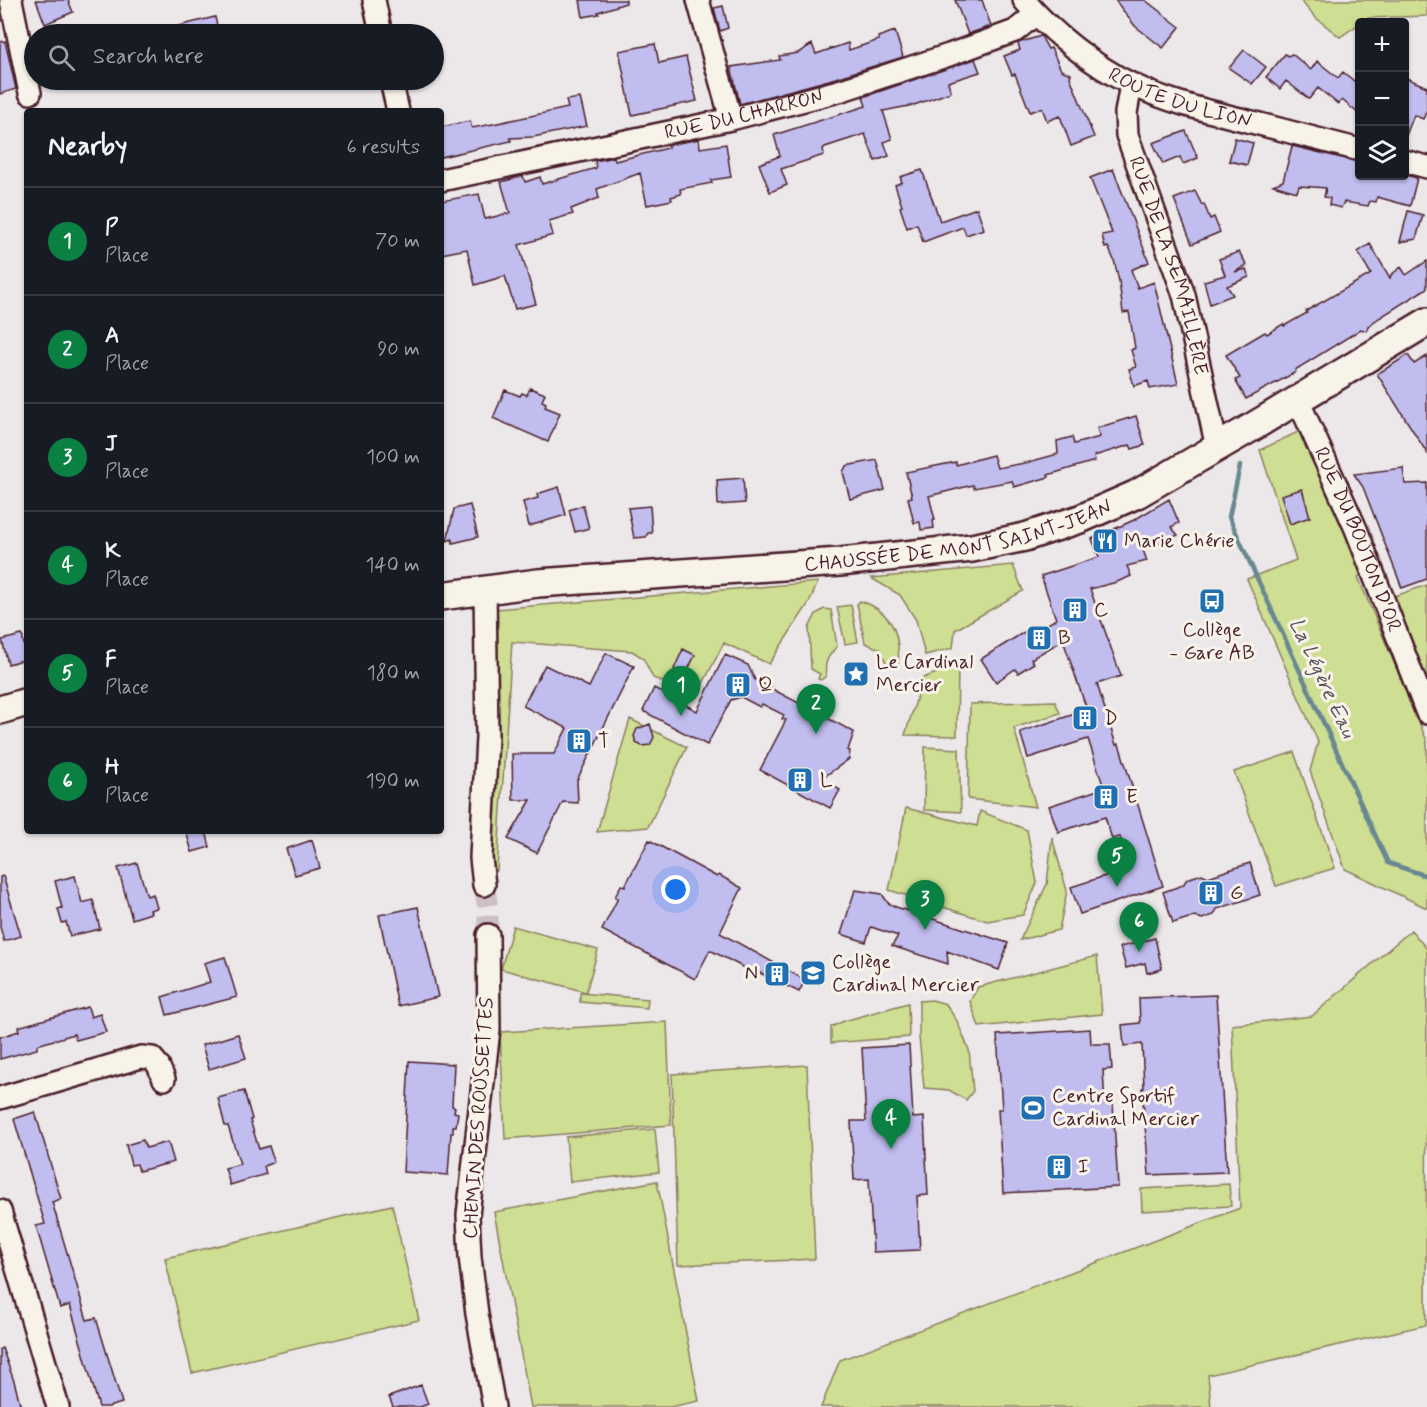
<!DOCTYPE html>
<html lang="en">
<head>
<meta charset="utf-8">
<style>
  body { margin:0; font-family:Mynerve,sans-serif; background:#20242c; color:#f1f3f6 }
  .controls { position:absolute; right:18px; top:18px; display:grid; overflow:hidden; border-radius:6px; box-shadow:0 2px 4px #0004 }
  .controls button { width:54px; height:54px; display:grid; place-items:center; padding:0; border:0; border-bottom:2px solid #363941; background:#171b24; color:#f1f3f6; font:30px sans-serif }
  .you { position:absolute; left:676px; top:890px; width:21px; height:21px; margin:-15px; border:4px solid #fff; border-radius:50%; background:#1a73e8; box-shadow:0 0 0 9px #1a73e833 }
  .badge { display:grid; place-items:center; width:39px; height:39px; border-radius:50%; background:#0b8043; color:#fff; font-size:20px; font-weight:700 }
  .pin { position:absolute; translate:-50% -50px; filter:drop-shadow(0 2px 3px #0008) }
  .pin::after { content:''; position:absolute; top:32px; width:21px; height:18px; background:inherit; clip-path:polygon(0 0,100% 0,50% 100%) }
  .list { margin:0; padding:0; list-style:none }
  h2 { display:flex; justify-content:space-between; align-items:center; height:78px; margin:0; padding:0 24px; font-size:26px }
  h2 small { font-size:20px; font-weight:400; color:#9ea1a6 }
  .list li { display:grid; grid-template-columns:39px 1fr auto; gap:18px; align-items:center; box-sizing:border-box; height:108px; padding:0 24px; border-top:2px solid #363941 }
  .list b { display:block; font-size:22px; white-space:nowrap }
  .list p { margin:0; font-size:20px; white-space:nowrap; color:#9ea1a6 }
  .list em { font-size:20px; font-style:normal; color:#9ea1a6 }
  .icon { flex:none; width:33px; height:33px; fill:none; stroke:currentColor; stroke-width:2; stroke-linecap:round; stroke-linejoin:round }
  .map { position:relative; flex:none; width:1427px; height:1407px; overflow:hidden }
  .search { position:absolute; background:#171b24; box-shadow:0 2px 4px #0004; left:24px; top:24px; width:420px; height:66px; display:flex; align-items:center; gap:15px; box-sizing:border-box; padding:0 21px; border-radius:33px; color:#9ea1a6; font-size:22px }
  .panel { position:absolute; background:#171b24; box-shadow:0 2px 4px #0004; left:24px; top:108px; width:420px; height:726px; border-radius:6px }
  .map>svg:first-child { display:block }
  .green { fill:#cede92; stroke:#8c7e5e; stroke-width:1.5 }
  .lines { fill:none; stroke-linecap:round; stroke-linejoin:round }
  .stream { stroke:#678791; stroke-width:4.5 }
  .building { fill:#c1bdef; stroke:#4a1f2b; stroke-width:1.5 }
  .minor-tunnel { stroke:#ccc0c3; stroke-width:21; stroke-dasharray:21 10; stroke-linecap:butt }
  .minor-casing { stroke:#4a1f2b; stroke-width:26 }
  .major-casing { stroke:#4a1f2b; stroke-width:32 }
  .minor { stroke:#f7f3e8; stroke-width:21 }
  .major { stroke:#f7f3e8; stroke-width:27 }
  .labels { text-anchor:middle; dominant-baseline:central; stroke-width:6; stroke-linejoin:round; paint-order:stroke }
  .street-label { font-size:20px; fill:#4a1f2b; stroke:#f7f3e8 }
  .poi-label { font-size:20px; fill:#4a1f2b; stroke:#f7f3e8; text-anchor:start }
  .water-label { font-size:21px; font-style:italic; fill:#59535e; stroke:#f7f3e8 }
</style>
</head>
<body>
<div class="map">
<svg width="1427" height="1407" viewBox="0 0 1427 1407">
  <rect width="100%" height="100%" fill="#ece8e9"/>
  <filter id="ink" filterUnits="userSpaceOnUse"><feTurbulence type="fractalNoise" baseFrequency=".0167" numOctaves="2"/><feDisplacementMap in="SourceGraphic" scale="12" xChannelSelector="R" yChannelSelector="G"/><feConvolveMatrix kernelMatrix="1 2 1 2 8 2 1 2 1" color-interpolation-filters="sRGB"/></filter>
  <g filter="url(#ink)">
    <!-- green -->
    <path class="green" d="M1300,0H1427V16L1368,18L1340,37L1315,17Z
      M1300,431L1352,543L1364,574L1358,577L1427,741V908L1345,869L1310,771L1318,742L1247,579L1296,560L1260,450Z
      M1013,565L1023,591L955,630L953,648L925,655L916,620L900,595L871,578Z
      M818,582L809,603L769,664L724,643L697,695L653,678L643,658L632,651L512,642L497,871L487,862L496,609Z
      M1427,585V685L1392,597Z
      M860,601C891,610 901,633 898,664L888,667L880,649L865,643L857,604Z
      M851,605L858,642L845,644L837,607Z
      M824,609L831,610L837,646C828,657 824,661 826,676L821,680L818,679L820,674L811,669L809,628L816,614Z
      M958,665L957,736L905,735L923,678Z
      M1055,701L1060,713L1014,728L1036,807L968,799L970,704Z
      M630,719L687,747L648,827L597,832Z
      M925,747L959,749L961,812L924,810Z
      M1294,752L1335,868L1276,886L1234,772Z
      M906,808L977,826L980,811L1027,830L1037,883L1023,915L987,921L889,890Z
      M1052,837L1067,891L1059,930L1020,940L1047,884Z
      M513,926L598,950L586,992L501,969Z
      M1411,930L1427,949L1426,1325L1208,1375L1211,1407H821L840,1360L1240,1208L1232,1025L1312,1016Z
      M1097,956L1102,1014L979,1027L970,1001L978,987Z
      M580,993L648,999L647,1008L580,1002Z
      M932,1000L946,1004L957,1021L969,1050L973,1091L966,1100L949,1090L924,1088L919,1037V1001Z
      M908,1003L909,1037L831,1043V1027L844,1021Z
      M667,1022L671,1125L505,1139L500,1032Z
      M807,1065L815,1259L678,1265L672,1074Z
      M655,1129L659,1172L570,1182L566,1137Z
      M657,1181L699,1401L670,1407H531L494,1212Z
      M1229,1184L1231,1206L1142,1211L1141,1189Z
      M392,1205L419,1320L192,1373L165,1258Z"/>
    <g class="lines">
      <!-- stream -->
      <path class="stream" d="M1240,466L1229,517L1388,863L1427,876"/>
    </g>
    <!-- building -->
    <path class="building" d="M36,0H68L73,12L45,24Z
      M580,0H626V3L598,12L599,14L583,17Z
      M955,0H982L991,26L968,34Z
      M1115,0H1145L1180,27L1163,48L1135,26Z
      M723,6L728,28L720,31L714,8Z
      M215,17L219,34H162V30Z
      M895,31L903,57L829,80L740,104L731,67L780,60L779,56L798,53L812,44L816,54L848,43L849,50L879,40L878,37Z
      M1041,36L1048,49L1051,48L1061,70L1071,74L1070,77L1094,137L1071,146L1060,116L1047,121L1042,108L1030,112L1015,74L1012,75L1004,56L1020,50L1018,43Z
      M5,41L16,89L0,94V42Z
      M655,44L659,63L686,57L697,101L632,115L619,51Z
      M1244,50L1266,67L1252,84L1229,68Z
      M1285,54L1288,56L1292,54L1311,70L1317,61L1338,78L1343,72L1359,85V114L1342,100L1338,104L1318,88L1309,99L1286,81L1280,89L1266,77Z
      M975,59L980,72L948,82L951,92L914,105L883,111L892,139L884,142L889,156L875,161L865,134L825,147L823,149L824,155L781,169L787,185L770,192L759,164L780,156L774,135L866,106L863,97Z
      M1404,77L1427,87V110L1423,119L1414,115L1405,138Z
      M580,98L587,126L533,137L510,138L511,141L441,157V127L470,121L472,128L493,124L568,108L566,100Z
      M1186,131L1198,158L1183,164L1180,157L1163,164L1153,143Z
      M1235,138L1253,143L1247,165L1229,161Z
      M699,139L700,148L726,144L731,177L711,180L712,183L680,189L681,194L671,197L672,200L647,205L640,173L597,189L599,198L571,209L573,214L549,221L553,235L519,245L536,304L515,309L505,276L475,285L467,249L441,254V201L479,194L485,219L510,213L501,182L523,176L525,182L540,177L542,184L596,168L595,161L614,157L615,161L668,148V145Z
      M1292,146L1359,162V176H1409L1417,178L1410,206L1377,197L1376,202L1370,201L1368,206L1344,202L1341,208L1329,205L1330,198L1324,197L1326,188L1299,186L1297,192L1273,185L1283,181Z
      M1113,169L1149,262L1131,270L1138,288L1154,282L1178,384L1150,389L1148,381L1134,386L1129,369L1136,367L1131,350L1135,348L1129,312L1123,313L1119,281L1114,260L1108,247L1105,248L1102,235L1112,233L1090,178Z
      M922,170L940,221L977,208L984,229L966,235L963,227L923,242L917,224L907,228L900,207L902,206L895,185L902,182L900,177Z
      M1195,191L1202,205L1204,204L1210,219L1214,217L1220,232L1192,244L1174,199Z
      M1408,211L1423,215L1416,239L1400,242Z
      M1370,244L1390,278L1391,275L1401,267L1406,275L1427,261V288L1379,318L1368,326L1367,331L1361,329L1295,370L1296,372L1246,399L1235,380L1240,378L1226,355L1265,332L1267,334L1283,324L1284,326L1307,313L1306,311L1371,274L1358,252Z
      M1239,252L1247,265L1235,272L1246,269L1249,277L1227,286L1233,295L1210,304L1204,281L1225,275L1219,259Z
      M1408,355L1414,364L1427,356V453L1377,374Z
      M530,388L545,394L542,401L546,403L545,407L560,413L548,442L493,418L505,390L520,396L522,393L527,395Z
      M1136,416L1145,445L1132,449L1130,445L1094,456L1095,461L1048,475L1049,477L1014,487L1012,481L974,488L973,485L929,496L935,520H933L934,528L921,530L920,522L914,523L908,498L912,497L906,472L956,462V465L993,455L997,468L1025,463L1058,454L1057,441L1072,437L1074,444L1100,437L1097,428Z
      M877,460L885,490L850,499L843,472L846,466Z
      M1403,468L1405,484L1427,483V579L1402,588L1363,487L1354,474Z
      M743,478L745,503L718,505L717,480Z
      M559,487L566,515L529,526L523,502L538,498L537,494Z
      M1302,489L1310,517L1290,524L1281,495Z
      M1169,499L1179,523L1171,527L1178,535L1143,550L1147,561L1127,566L1131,576L1117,582L1090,589L1121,676L1097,684L1116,745L1119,744L1163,886L1080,914L1071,887L1130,868L1120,837L1112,839L1105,817L1058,832L1049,806L1104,788L1088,739L1028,758L1020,732L1087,710L1063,640L1031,659L1034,663L1018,673L1015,669L996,682L981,659L1029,629L1032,634L1056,619L1041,576L1099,557L1092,539L1134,520Z
      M470,505L478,537L453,543L452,539L447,541L454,509Z
      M583,505L589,528L575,532L569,510Z
      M650,506L652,533H648L646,537L634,538L628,508Z
      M22,635L27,659L8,664L2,640Z
      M683,649L695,655L686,674L674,669Z
      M606,653L634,666L577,780L578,803L563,802L537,853L508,839L531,800H513L512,754H554L567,728L523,706L545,665L589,687Z
      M725,655L748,665L755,680L765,685L770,684L772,689L854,732L848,750L850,751L849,759L821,779L840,790L830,808L760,770L786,720L782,719L784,715L762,704L760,707L741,697L731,700L707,745L643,711L654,688L697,711Z
      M650,724L654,737L650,745L642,746L636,743L634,736L637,729Z
      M186,831H206L210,847L192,852Z
      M312,840L320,868L295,875L286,849Z
      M649,840L717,877L719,875L742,888L720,933L805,980L799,992L758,972L756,974L710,950L695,979L602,930L618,898L615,897L621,885L625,886Z
      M137,863L147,896L153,894L157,908L150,910L151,913L132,919L118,868Z
      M1250,863L1260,895L1217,909L1214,915L1202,919L1195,916L1173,923L1163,892L1183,885L1187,879L1202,874L1208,877Z
      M3,876L21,936L4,941L0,927V877Z
      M75,876L82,903L93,900L100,929L70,936L66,922L62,923L58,909L62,908L55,881Z
      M855,890L882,894L888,903L896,907L1008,943L999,970L947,951L948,964L892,946L898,936L871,927L866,942L841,934Z
      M418,907L438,997L398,1006L379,915Z
      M1155,938L1162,969L1147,973L1145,963L1126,968L1120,947Z
      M225,957L237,997L167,1015L162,997L210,982L204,963Z
      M1216,995L1227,1172L1149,1175L1142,1088H1144L1142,1044L1124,1046L1122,1025L1140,1023L1139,998Z
      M88,1007L91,1017L100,1014L106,1032L76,1040L74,1034L37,1045V1049L0,1059V1037L19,1031L18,1027Z
      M1090,1029L1091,1044H1110L1112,1069L1103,1070L1105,1104L1113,1103L1118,1187L1003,1193L998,1109H1002L997,1035Z
      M238,1034L246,1058L209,1069L202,1045Z
      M909,1045L913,1118L924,1117L928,1195L917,1196L920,1250L873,1252L869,1179L854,1180L851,1121H866L862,1048Z
      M409,1061L454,1064L452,1106L455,1107L454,1112L458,1113L456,1126H453V1133H451L448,1175L403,1172Z
      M244,1091L252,1119L250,1120L259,1149L269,1146L274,1162L264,1166L266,1174L230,1185L225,1168L240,1164L228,1126H225L218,1098Z
      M35,1112L61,1199L52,1202L77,1286L87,1320L96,1318L122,1403L108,1407H99L70,1305L60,1308L36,1226L45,1224L14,1119Z
      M143,1140L146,1148L168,1142L174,1162L139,1171L137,1164L131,1165L126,1145Z
      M2,1348L14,1381L21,1407H0V1349Z
      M421,1385L428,1404L420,1407H393L389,1397Z"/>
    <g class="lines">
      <!-- minor-tunnel -->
      <path class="minor-tunnel" d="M484,885L488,908V935"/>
      <!-- minor casing -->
      <g class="minor-casing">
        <g id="minor">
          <path d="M11,0L30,93"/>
          <path d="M374,0L381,34"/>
          <path d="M698,0L731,119"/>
          <path id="s1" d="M1024,0C1050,31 1095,67 1131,84C1166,101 1203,110 1240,119C1280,129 1320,140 1360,150"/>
          <path d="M391,80L398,111"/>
          <path id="s2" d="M1131,84L1126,113L1127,135L1184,295L1217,448"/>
          <path d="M1404,161L1427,167"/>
          <path id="s3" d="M441,180L731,119L839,91L949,55L1015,31L1036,14"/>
          <path id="s4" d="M1298,400L1356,529L1427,713"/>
          <path d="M484,885L481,858L487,737L485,589"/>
          <path d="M488,935L489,1029L468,1215L470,1257L477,1314L494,1407"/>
          <path d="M0,1098L141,1057L152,1058L158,1065L164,1079"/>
          <path d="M0,1211L58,1407"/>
        </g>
      </g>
      <!-- major casing -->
      <g class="major-casing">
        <g id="major">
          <path id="s5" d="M441,596L538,583L840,562L972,548L1025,537L1080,519L1137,494L1254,426L1427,322"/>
          <path d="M0,710L27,702"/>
        </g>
      </g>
      <!-- minor -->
      <use href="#minor" class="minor"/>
      <!-- major -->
      <use href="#major" class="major"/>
    </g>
  </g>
  <!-- icons -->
  <defs>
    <g id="restaurant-square" transform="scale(1.35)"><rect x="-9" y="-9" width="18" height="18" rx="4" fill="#1f6fb2" stroke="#f7f3e8"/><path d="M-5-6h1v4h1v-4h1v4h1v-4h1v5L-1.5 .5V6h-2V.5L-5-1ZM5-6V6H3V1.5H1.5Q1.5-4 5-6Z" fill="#fff"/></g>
    <g id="bus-square" transform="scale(1.35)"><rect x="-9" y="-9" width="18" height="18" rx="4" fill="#1f6fb2" stroke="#f7f3e8"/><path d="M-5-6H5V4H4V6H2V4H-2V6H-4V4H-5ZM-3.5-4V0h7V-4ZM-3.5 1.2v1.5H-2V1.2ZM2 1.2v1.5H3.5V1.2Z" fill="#fff"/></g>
    <g id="building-square" transform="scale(1.35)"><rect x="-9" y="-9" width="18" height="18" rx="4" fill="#1f6fb2" stroke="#f7f3e8"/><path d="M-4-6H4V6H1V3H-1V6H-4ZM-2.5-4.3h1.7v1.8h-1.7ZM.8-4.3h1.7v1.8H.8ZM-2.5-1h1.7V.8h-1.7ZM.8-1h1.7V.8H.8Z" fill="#fff"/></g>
    <g id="sight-square" transform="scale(1.35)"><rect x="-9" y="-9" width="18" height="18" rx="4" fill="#1f6fb2" stroke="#f7f3e8"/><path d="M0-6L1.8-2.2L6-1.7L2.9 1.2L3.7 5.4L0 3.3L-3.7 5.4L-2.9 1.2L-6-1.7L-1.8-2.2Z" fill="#fff"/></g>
    <g id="school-square" transform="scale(1.35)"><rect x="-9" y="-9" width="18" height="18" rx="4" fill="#1f6fb2" stroke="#f7f3e8"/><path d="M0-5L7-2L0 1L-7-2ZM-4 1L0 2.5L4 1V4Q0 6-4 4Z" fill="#fff"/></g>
    <g id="stadium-square" transform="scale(1.35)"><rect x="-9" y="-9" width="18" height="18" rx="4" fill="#1f6fb2" stroke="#f7f3e8"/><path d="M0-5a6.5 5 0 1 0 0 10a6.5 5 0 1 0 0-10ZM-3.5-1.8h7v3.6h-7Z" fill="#fff"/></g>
  </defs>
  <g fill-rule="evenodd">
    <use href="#restaurant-square" x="1105" y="541"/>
    <use href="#bus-square" x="1212" y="601"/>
    <use href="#building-square" x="1075" y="610"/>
    <use href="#building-square" x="1039" y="638"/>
    <use href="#sight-square" x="856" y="674"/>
    <use href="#building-square" x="738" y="685"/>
    <use href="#building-square" x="1085" y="718"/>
    <use href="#building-square" x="579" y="741"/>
    <use href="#building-square" x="800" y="780"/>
    <use href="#building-square" x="1106" y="797"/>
    <use href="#building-square" x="1211" y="893"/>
    <use href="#school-square" x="813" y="973"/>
    <use href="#building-square" x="777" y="974"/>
    <use href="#stadium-square" x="1033" y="1108"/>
    <use href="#building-square" x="1059" y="1167"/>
  </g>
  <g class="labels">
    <!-- street labels -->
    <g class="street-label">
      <text stroke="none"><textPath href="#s1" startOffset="188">ROUTE DU LION</textPath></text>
      <text stroke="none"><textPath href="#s3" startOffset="310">RUE DU CHARRON</textPath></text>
      <text stroke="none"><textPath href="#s2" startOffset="189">RUE DE LA SEMAILLÈRE</textPath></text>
      <text stroke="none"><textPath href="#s5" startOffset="522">CHAUSSÉE DE MONT SAINT-JEAN</textPath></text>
      <text stroke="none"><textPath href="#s4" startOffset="152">RUE DU BOUTON D'OR</textPath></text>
      <text transform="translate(479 1118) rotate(-86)">CHEMIN DES ROUSSETTES</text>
    </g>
    <!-- poi labels -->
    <g class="poi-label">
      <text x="1124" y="541">Marie Chérie</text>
      <text x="1094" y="610">C</text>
      <text x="1212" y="630" text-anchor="middle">Collège<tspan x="1212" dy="23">- Gare AB</tspan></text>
      <text x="1058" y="638">B</text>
      <text x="876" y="662">Le Cardinal<tspan x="876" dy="23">Mercier</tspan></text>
      <text x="758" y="685">Q</text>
      <text x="1104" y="718">D</text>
      <text x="598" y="741">T</text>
      <text x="820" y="780">L</text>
      <text x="1126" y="797">E</text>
      <text x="1230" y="893">G</text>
      <text x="832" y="962">Collège<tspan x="832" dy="23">Cardinal Mercier</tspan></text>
      <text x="758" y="974" text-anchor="end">N</text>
      <text x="1052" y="1096">Centre Sportif<tspan x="1052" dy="23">Cardinal Mercier</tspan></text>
      <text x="1078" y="1167">I</text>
    </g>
    <!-- water labels -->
    <g class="water-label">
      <text transform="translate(1322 678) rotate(65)">La Légère Eau</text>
    </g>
  </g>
</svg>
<div class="controls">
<button>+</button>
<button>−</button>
<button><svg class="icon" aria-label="layers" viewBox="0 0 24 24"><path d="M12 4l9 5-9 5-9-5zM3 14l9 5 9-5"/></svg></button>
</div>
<div class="you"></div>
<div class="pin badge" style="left:681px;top:716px">1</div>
<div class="pin badge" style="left:816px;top:734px">2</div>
<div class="pin badge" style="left:925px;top:930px">3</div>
<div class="pin badge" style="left:891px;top:1149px">4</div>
<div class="pin badge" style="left:1117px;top:887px">5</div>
<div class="pin badge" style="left:1139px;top:952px">6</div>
<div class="search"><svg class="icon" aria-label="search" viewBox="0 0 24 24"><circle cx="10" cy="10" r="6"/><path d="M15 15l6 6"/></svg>Search here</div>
<section class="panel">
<h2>Nearby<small>6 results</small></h2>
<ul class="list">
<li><span class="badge">1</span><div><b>P</b><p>Place</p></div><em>70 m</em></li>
<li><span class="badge">2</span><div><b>A</b><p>Place</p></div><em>90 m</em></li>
<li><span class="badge">3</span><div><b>J</b><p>Place</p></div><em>100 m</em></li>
<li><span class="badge">4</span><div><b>K</b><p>Place</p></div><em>140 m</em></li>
<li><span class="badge">5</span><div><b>F</b><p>Place</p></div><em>180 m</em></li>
<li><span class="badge">6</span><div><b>H</b><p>Place</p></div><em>190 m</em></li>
</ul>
</section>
</div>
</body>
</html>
